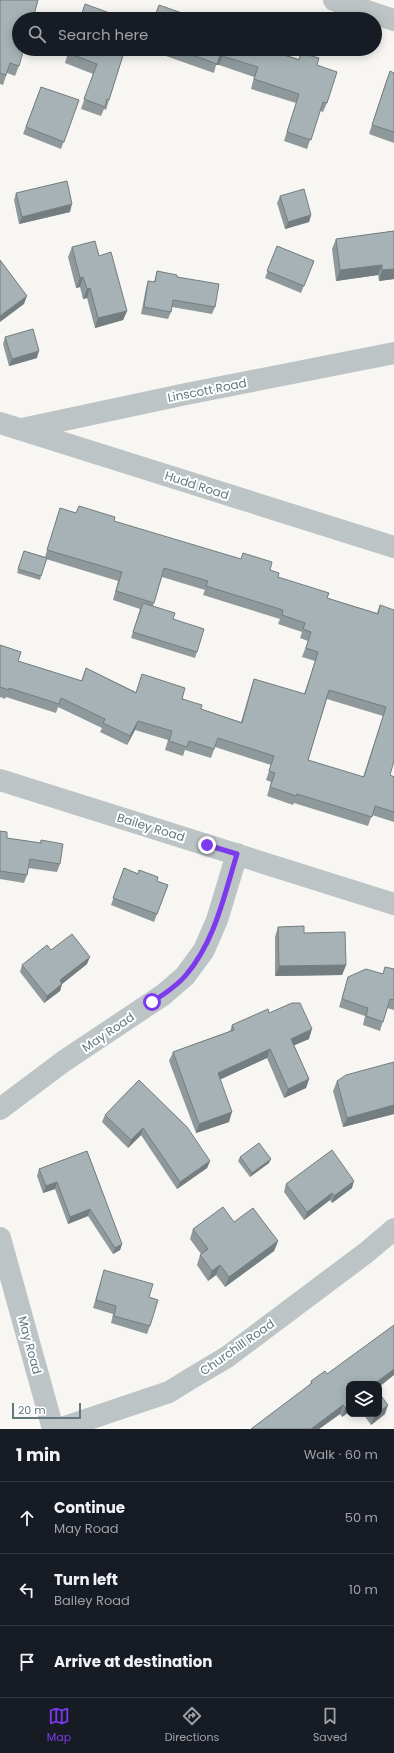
<!DOCTYPE html>
<html lang="en">
<head>
<meta charset="utf-8">
<style>
  body { margin:0; font-family:Poppins,sans-serif; background:#242831; color:#f1f3f6 }
  .controls { position:absolute; right:12px; bottom:12px; display:grid; overflow:hidden; border-radius:8px; box-shadow:0 2px 10px #0003 }
  .controls button { width:36px; height:36px; display:grid; place-items:center; padding:0; border:0; border-bottom:1px solid #363941; background:#171b24; color:#f1f3f6; font:20px sans-serif }
  .scale { position:absolute; left:12px; bottom:10px; width:69px; box-sizing:border-box; padding-left:4px; border:2px solid #61787f; border-top:0; font-size:11px; line-height:14px; white-space:nowrap; color:#61787f; -webkit-text-stroke:3px #fff; paint-order:stroke }
  .stop { position:absolute; width:12px; height:12px; margin:-9px; border:3px solid #7c3aed; border-radius:50%; background:#fff }
  .stop.end { background:#7c3aed; border-color:#fff; box-shadow:0 1px 4px #0008 }
  .list { margin:0; padding:0; list-style:none }
  h2 { display:flex; justify-content:space-between; align-items:center; height:52px; margin:0; padding:0 16px; font-size:17px }
  h2 small { font-size:13px; font-weight:400; color:#9ea1a6 }
  .list li { display:grid; grid-template-columns:26px 1fr auto; gap:12px; align-items:center; box-sizing:border-box; height:72px; padding:0 16px; border-top:1px solid #363941 }
  .list b { display:block; font-size:15px; white-space:nowrap }
  .list p { margin:0; font-size:13px; white-space:nowrap; color:#9ea1a6 }
  .list em { font-size:13px; font-style:normal; color:#9ea1a6 }
  .icon { flex:none; width:22px; height:22px; fill:none; stroke:currentColor; stroke-width:2; stroke-linecap:round; stroke-linejoin:round }
  .map { position:relative; flex:none; width:394px; height:1429px; overflow:hidden }
  .search { position:absolute; background:#171b24; box-shadow:0 2px 10px #0003; left:12px; right:12px; top:12px; height:44px; display:flex; align-items:center; gap:10px; box-sizing:border-box; padding:0 14px; border-radius:22px; color:#9ea1a6; font-size:15px }
  .sheet { height:268px; background:#171b24 }
  nav { display:flex; justify-content:space-around; align-items:center; box-sizing:border-box; height:56px; border-top:1px solid #363941; background:#171b24; font-size:11px; color:#9ea1a6 }
  nav a { display:grid; justify-items:center; gap:2px }
  nav .on { color:#7c3aed }
  .map>svg:first-child { display:block }
  .lines { fill:none; stroke-linecap:round; stroke-linejoin:round }
  .minor { stroke:#bdc4c6; stroke-width:22 }
  .wall { fill:#8f999c; fill-rule:evenodd }
  .shaded-wall { fill:#747d7f }
  .building { fill:#a6b2b5; stroke:#747d7f; fill-rule:evenodd }
  .route { stroke:#7c3aed; stroke-width:5 }
  .labels { text-anchor:middle; dominant-baseline:central; stroke-width:4; stroke-linejoin:round; paint-order:stroke }
  .street-label { font-size:12px; fill:#61787f; stroke:#fff }
</style>
</head>
<body>
<div class="map">
<svg width="394" height="1429" viewBox="0 0 394 1429">
  <rect width="100%" height="100%" fill="#f7f6f3"/>
  <g class="lines">
    <!-- minor -->
    <path class="minor" d="M334,0L394,20
      M0,423L394,547
      M22,429L186,394L394,353
      M0,780L394,904
      M0,1109L64,1061L163,995L185,976L204,950L217,920L237,854
      M0,1238L53,1429
      M59,1429L169,1392L190,1379L227,1357L367,1252L394,1229"/>
  </g>
  <!-- wall -->
  <path class="wall" d="M0,0L19,66L15,76L7,73L3,85L0,84Z
    M69,49H125L109,100L106,110L104,109L101,116L81,109L93,74L65,63Z
    M146,49H266L299,59L301,53L317,65L327,103L323,112L320,111L307,149L284,141L296,103L251,89L254,77L219,65H216L214,73Z
    M394,73V143L369,134L386,81Z
    M41,87L79,100L61,149L23,134Z
    M16,193L70,212L19,224L14,200Z
    M280,196L311,215L309,222L285,229L277,203Z
    M394,231V279L379,281L378,275L336,281L332,249L336,239Z
    M277,246L314,261L301,293L265,278Z
    M72,247L99,256L127,311L123,320L95,328L87,298L83,299L80,287L76,288L68,257Z
    M157,271L177,277L215,307L212,314L172,307L171,312L168,319L141,314L146,288L148,281L154,282Z
    M5,337L37,358L9,366L3,344Z
    M79,506L114,521L270,570L278,577L327,598L377,613L380,605L390,775L394,777V822L372,815L368,826L294,803L293,805L267,796L271,782L266,780L271,765L215,747L211,758L185,750L183,756L165,750L168,740L135,730L127,745L100,732L102,728L58,707L56,713L6,697L5,699L0,697V645L18,661L81,681L86,668L136,692L142,674L201,709L241,722L251,688L254,679L304,694L315,661L302,657L308,641L300,638L302,632L278,624L280,619L203,595L205,590L162,577L153,606L173,619L197,652L195,658L131,638L140,609L113,600L118,581L46,559L40,580L17,573L24,551L45,557L60,508L76,513ZM327,699L383,716L363,777L308,760Z
    M0,831L7,838L40,843L41,840L60,864L57,872L28,868L27,875L24,883L0,879Z
    M124,868L168,885L154,922L111,905Z
    M278,927L304,933L346,965L342,975L275,976V937Z
    M51,950L87,964L62,984L60,991L44,1003L20,972L22,965Z
    M385,967L394,969V1010L387,1008L380,1031L363,1025L365,1016L339,1007L348,977L383,974Z
    M269,1013L309,1039L294,1045L309,1079L306,1088L284,1098L267,1058L220,1079L229,1122L196,1133L169,1061L173,1052L230,1031L232,1025Z
    M394,1062V1114L343,1127L333,1091L337,1081Z
    M139,1080L210,1161L207,1168L177,1189L141,1135L128,1148L102,1122L105,1115Z
    M87,1151L122,1244L120,1250L113,1254L88,1216L68,1224L55,1189L43,1193L37,1176L39,1169Z
    M240,1157L269,1163L250,1177L238,1161Z
    M286,1184L352,1188L332,1203L330,1200L304,1220L284,1192Z
    M234,1222L278,1241L274,1251L225,1287L216,1275L208,1281L197,1265L200,1255L201,1254L190,1239L193,1229Z
    M104,1270L149,1297L150,1326L147,1334L111,1323L113,1314L93,1308Z
    M327,1374L349,1384V1412L342,1417L340,1414L319,1429H251L310,1385L311,1381Z
    M363,1414H385L371,1425Z"/>
  <!-- shaded-wall -->
  <path class="shaded-wall" d="M220,56H222L219,65H216Z
    M72,204L70,212L19,224L22,217Z
    M311,215L309,222L285,229L288,222Z
    M382,265L378,275L336,281L340,270Z
    M394,269V279L379,281L382,270Z
    M83,277L80,287L76,288L80,278Z
    M90,288L87,298L83,299L87,289Z
    M27,296L24,304L0,322V316Z
    M127,311L123,320L95,328L98,318Z
    M39,351L37,358L9,366L12,359Z
    M138,721L135,730L127,745L130,736Z
    M90,957L87,964L57,988L60,980Z
    M346,965L342,975L275,976L279,966Z
    M62,984L60,991L44,1003L47,996Z
    M312,1029L309,1039L288,1048L291,1039Z
    M270,1049L267,1058L215,1082L218,1073Z
    M309,1079L306,1088L284,1098L288,1089Z
    M394,1105V1114L343,1127L347,1118Z
    M232,1112L229,1122L196,1133L199,1124Z
    M143,1128L141,1135L128,1148L131,1140Z
    M271,1159L269,1163L250,1177L252,1173Z
    M210,1161L207,1168L177,1189L180,1182Z
    M354,1181L352,1188L332,1203L334,1196Z
    M57,1182L55,1189L43,1193L46,1186Z
    M332,1193L330,1200L304,1220L307,1212Z
    M90,1209L88,1216L68,1224L70,1217Z
    M278,1241L274,1251L225,1287L229,1277Z
    M122,1244L120,1250L113,1254L115,1248Z
    M220,1265L216,1275L208,1281L212,1271Z
    M394,1369V1375L379,1387V1384H374Z
    M343,1405L340,1414L319,1429H311Z
    M388,1405L385,1414L371,1425L374,1416L377,1414H379V1412Z
    M349,1406V1412L342,1417L345,1408Z"/>
  <!-- building -->
  <path class="building" d="M0,0H38L33,19H19V49H24L19,66L10,63L6,75L0,73Z
    M85,4L115,15L113,19H80Z
    M159,5L199,19H154Z
    M70,49H125L109,100L107,99L105,107L84,99L97,64L68,53Z
    M176,49H266L299,60L301,53L319,58L317,65L337,72L327,103L323,102L311,140L287,132L299,94L254,79L258,67L222,56H220L217,64Z
    M390,71L394,73V132L372,125Z
    M41,87L79,100L64,142L26,127Z
    M67,181L72,204L22,217L16,193Z
    M304,189L311,215L288,222L280,196Z
    M394,231V269L382,270V265L340,270L336,239Z
    M95,241L99,256L111,252L127,311L98,318L90,288L87,289L83,277L80,278L72,247Z
    M277,246L314,261L304,286L267,271Z
    M0,260L27,296L0,316Z
    M157,271L177,275V277L219,284L215,307L173,300L171,312L144,307L148,281L155,282Z
    M33,329L39,351L12,359L5,337Z
    M79,506L115,517L114,521L241,559L243,553L272,562L270,570L279,573L278,577L329,593L327,598L378,614L380,605L394,610V761L390,775L394,777V812L375,806L372,817L297,794L296,796L270,787L275,773L269,771L274,756L218,738L214,749L189,741L187,747L169,741L172,731L138,721L130,736L103,723L105,719L61,698L59,704L9,688V690L0,687V645L21,652L18,661L82,681L86,668L136,693L142,674L185,688L182,699L202,705L201,709L242,723L254,679L305,694L318,652L306,648L311,632L303,629L305,623L282,615L283,610L206,586L208,581L164,568L154,603L116,591L122,572L47,550L60,508L76,513ZM329,690L386,707L364,777L308,760Z
    M24,551L47,558L41,576L18,569Z
    M143,603L175,613L173,619L204,629L197,652L133,632Z
    M0,831L7,832V838L41,843V840L63,844L60,864L30,859L27,875L0,871Z
    M124,868L138,874L139,870L158,877L157,881L168,885L157,914L113,898Z
    M304,926V933L345,932L346,965L279,966L278,927Z
    M72,934L90,957L60,980L62,984L47,996L22,965L47,945L51,950Z
    M385,967L394,969V1000L390,999L383,1022L366,1016L368,1008L342,999L348,977L366,969L383,974Z
    M292,1003H300L312,1029L291,1039L309,1079L288,1089L270,1049L218,1073L232,1112L199,1124L173,1052L234,1030L232,1025L268,1009L269,1013Z
    M394,1062V1105L347,1118L337,1081L346,1075Z
    M139,1080L187,1127L210,1161L180,1182L143,1128L131,1140L105,1115Z
    M259,1143L271,1159L252,1173L240,1157Z
    M332,1150L354,1181L334,1196L332,1193L307,1212L286,1184Z
    M87,1151L122,1244L115,1248L90,1209L70,1217L57,1182L46,1186L39,1169Z
    M223,1207L234,1222L253,1208L278,1241L229,1277L220,1265L212,1271L200,1255L208,1249L193,1229Z
    M104,1270L153,1284L149,1297L158,1300L150,1326L114,1316L116,1306L96,1300Z
    M394,1325V1369L374,1384H349V1406L345,1408L343,1405L311,1429H251L312,1383L311,1381L325,1371L327,1374Z
    M379,1393L388,1405L379,1412Z"/>
  <g class="lines">
    <!-- route -->
    <path class="route" d="M152,1002C163,995 177,986 186,975C215,941 224,896 237,854L207,845"/>
  </g>
  <g class="labels">
    <!-- street labels -->
    <g class="street-label">
      <text transform="translate(207 390) rotate(-11)">Linscott Road</text>
      <text transform="translate(197 485) rotate(18)">Hudd Road</text>
      <text transform="translate(151 827) rotate(17)">Bailey Road</text>
      <text transform="translate(108 1032) rotate(-34)">May Road</text>
      <text transform="translate(30 1345) rotate(75)">May Road</text>
      <text transform="translate(237 1347) rotate(-35)">Churchill Road</text>
    </g>
  </g>
</svg>
<div class="controls">
<button><svg class="icon" aria-label="layers" viewBox="0 0 24 24"><path d="M12 4l9 5-9 5-9-5zM3 14l9 5 9-5"/></svg></button>
</div>
<div class="scale">20 m</div>
<div class="stop" style="left:152px;top:1002px"></div>
<div class="stop end" style="left:207px;top:845px"></div>
<div class="search"><svg class="icon" aria-label="search" viewBox="0 0 24 24"><circle cx="10" cy="10" r="6"/><path d="M15 15l6 6"/></svg>Search here</div>
</div>
<section class="sheet">
<h2>1 min<small>Walk · 60 m</small></h2>
<ul class="list">
<li><svg class="icon" aria-label="ahead" viewBox="0 0 24 24"><path d="M12 20V5M6 11l6-6 6 6"/></svg><div><b>Continue</b><p>May Road</p></div><em>50 m</em></li>
<li><svg class="icon" aria-label="left" viewBox="0 0 24 24"><path d="M17 20v-9H6M10 6l-5 5 5 5"/></svg><div><b>Turn left</b><p>Bailey Road</p></div><em>10 m</em></li>
<li><svg class="icon" aria-label="arrive" viewBox="0 0 24 24"><path d="M6 21V4h12l-3 4 3 4H6"/></svg><div><b>Arrive at destination</b></div></li>
</ul>
</section>
<nav>
<a class="on"><svg class="icon" aria-label="map" viewBox="0 0 24 24"><path d="M3 6l6-2 6 2 6-2v14l-6 2-6-2-6 2zM9 4v14M15 6v14"/></svg>Map</a>
<a><svg class="icon" aria-label="directions" viewBox="0 0 24 24"><path d="M12 3l9 9-9 9-9-9zM9 14v-3h6M13 9l2 2-2 2"/></svg>Directions</a>
<a><svg class="icon" aria-label="saved" viewBox="0 0 24 24"><path d="M7 4h10v16l-5-4-5 4z"/></svg>Saved</a>
</nav>
</body>
</html>
